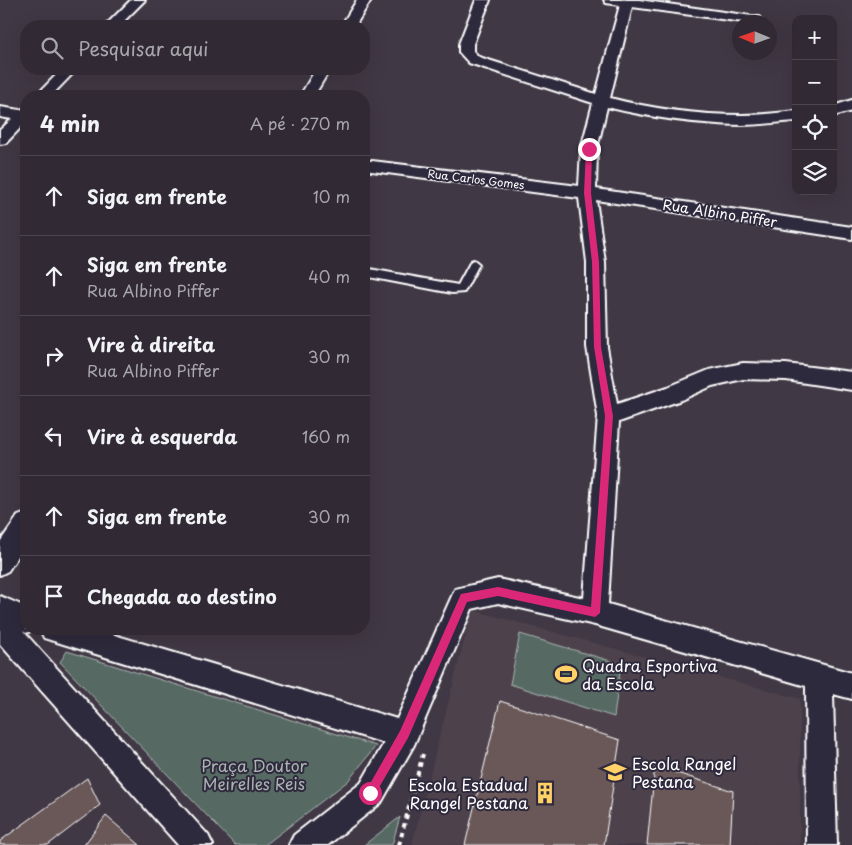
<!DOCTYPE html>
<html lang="pt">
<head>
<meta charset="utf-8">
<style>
  body { margin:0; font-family:"Playpen Sans",sans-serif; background:#39323c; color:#f1f3f6 }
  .controls { position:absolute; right:15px; top:15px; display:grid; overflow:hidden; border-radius:10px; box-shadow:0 5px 20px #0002 }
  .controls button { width:45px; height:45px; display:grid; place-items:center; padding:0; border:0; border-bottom:1px solid #4c464f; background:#312a34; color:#f1f3f6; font:25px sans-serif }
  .compass { position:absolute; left:732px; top:15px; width:45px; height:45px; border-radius:50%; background:#312a34; box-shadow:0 5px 20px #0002; rotate:272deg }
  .stop { position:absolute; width:15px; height:15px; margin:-11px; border:4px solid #db2777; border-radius:50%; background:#fff }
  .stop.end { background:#db2777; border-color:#fff; box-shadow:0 1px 5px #0008 }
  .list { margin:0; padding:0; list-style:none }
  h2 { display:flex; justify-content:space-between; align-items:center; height:65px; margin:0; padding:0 20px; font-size:21px }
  h2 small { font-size:16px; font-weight:400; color:#a8a7ac }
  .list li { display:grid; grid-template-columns:32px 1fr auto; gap:15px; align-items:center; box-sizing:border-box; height:80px; padding:0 20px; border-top:1px solid #4c464f }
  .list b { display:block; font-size:19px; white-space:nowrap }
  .list p { margin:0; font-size:16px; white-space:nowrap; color:#a8a7ac }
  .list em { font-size:16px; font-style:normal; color:#a8a7ac }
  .icon { flex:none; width:28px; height:28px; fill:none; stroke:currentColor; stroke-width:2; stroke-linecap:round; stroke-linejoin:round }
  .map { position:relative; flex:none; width:852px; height:845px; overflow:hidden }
  .search { position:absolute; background:#312a34; box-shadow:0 5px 20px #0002; left:20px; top:20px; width:350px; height:55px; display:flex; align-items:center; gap:12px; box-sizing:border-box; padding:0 18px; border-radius:20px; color:#a8a7ac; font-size:19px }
  .panel { position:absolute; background:#312a34; box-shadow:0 5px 20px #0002; left:20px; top:90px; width:350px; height:545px; border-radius:20px }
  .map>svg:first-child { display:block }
  .built { fill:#4e424b }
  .green { fill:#566a64; stroke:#aab4b2 }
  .building { fill:#6b5958; stroke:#fff }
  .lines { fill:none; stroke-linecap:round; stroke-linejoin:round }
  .service-casing { stroke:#fff; stroke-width:4 }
  .minor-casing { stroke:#fff; stroke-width:4 }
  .path { stroke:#fff; stroke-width:4; stroke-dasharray:4.5 4.5; stroke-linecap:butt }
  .service { fill:#2f2a3d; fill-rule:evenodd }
  .minor { fill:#2f2a3d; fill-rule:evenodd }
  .route { fill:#db2777 }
  .labels { text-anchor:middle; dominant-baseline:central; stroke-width:4; stroke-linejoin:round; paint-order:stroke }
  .far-street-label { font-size:11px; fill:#fff; stroke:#2f2a3d }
  .street-label { font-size:14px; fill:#fff; stroke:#2f2a3d }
  .near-poi-label { font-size:16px; fill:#fff; stroke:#2f2a3d; text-anchor:start }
  .near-park-label { font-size:16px; fill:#aab4b2; stroke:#2f2a3d }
</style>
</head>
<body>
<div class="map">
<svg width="852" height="845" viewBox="0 0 852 845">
  <rect width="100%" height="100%" fill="#413845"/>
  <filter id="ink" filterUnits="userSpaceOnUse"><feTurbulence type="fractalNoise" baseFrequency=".02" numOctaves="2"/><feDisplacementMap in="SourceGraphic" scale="10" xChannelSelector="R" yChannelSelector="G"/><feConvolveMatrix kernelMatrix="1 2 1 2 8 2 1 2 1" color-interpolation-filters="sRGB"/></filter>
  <g filter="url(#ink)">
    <!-- built -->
    <path class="built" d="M472,610L800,699V845H412Z"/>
    <!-- green -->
    <path class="green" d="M520,634L621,664L614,717L510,684Z
      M67,651L376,746L348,781L265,845H235L60,662Z
      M400,817L392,845H364Z"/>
    <!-- building -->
    <path class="building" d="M500,701L620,740L604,845H465Z
      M655,766L733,791L730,845H647Z
      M87,778L100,805L48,845H0V841Z
      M106,816L140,845H84Z"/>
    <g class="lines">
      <!-- service casing -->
      <g class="service-casing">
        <path id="service" d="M474,260L479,264L464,292L452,293L364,276V268L458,285L471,261Z"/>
      </g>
      <!-- minor casing -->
      <g class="minor-casing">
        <path id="minor" d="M131,0H145L119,26H105Z
          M357,0H371L355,26H341Z
          M476,0H490L473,44V51L479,57L596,94L620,5L606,3L604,0H639L759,17L761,20L759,22H743L632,7L610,98C653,109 698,115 742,115C760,115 778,113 796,111V121C778,122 760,125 742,125C697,124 651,118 607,107L597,149L596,189L852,227V239L596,200L605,262L607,347L617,404L668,387L709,370L743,363L786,364L852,372V390L786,380L743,379L712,386L681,400L619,422L608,604L852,673V699L833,694L837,845H807L806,686L595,625L498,603L472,609L414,745L381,803L328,845H289L294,835L361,783L384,743L44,638L40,629H94L397,719L455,589L498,579L584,598L598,416L587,347V262L579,198L364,170V160L579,186L581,149L593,103L469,63L459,52V44Z
          M62,69H77L51,96H36Z
          M316,69H330L314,96H300Z
          M852,100V111L833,116V106Z
          M0,107L20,110L26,108V122L6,143L0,144V130L12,119L0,117Z
          M26,513V544L8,571L0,575V542L18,516Z
          M0,596L26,607V629H35L26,633L23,631L208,835L213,845H178L0,644Z"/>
      </g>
      <!-- path -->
      <path class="path" d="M399,845L423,754"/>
      <!-- service -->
      <use href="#service" class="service"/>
      <!-- minor -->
      <use href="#minor" class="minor"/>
    </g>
  </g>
  <!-- route -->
  <path class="route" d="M589,147L592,149L591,193L599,262L601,347L613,416L600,613L595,617L498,596L467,602L408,738L374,796L370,798L367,796L365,793L367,789L400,731L461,594L498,587L591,607L605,416L594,347L592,262L584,193L586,149Z"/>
  <!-- icons -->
  <defs>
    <g id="stadium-bare" transform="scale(1.725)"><path d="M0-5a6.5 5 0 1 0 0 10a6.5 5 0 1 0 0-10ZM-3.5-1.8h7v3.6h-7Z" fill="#ffd166" stroke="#2f2a3d" stroke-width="2.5" paint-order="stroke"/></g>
    <g id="school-bare" transform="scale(1.725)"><path d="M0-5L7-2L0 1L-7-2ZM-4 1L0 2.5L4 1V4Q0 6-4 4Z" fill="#ffd166" stroke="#2f2a3d" stroke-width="2.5" paint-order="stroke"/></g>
    <g id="building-bare" transform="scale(1.725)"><path d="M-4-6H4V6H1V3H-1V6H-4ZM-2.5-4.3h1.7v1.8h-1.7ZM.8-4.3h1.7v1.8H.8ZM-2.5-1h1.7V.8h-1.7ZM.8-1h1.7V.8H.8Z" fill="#ffd166" stroke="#2f2a3d" stroke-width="2.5" paint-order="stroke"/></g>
  </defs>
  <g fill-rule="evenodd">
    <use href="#stadium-bare" x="566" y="674"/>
    <use href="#school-bare" x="615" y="772"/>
    <use href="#building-bare" x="545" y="793"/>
  </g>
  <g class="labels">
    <!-- far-street labels -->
    <g class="far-street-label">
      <text transform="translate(476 179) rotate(7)">Rua Carlos Gomes</text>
    </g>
    <!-- street labels -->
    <g class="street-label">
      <text transform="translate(720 213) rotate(9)">Rua Albino Piffer</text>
    </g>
    <!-- near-poi labels -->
    <g class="near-poi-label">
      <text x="582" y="665">Quadra Esportiva<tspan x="582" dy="18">da Escola</tspan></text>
      <text x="632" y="763">Escola Rangel<tspan x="632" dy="18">Pestana</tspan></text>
      <text x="528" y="784" text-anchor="end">Escola Estadual<tspan x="528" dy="18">Rangel Pestana</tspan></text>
    </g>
    <!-- near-park labels -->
    <g class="near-park-label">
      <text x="254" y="765">Praça Doutor<tspan x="254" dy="18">Meirelles Reis</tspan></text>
    </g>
  </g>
</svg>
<div class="controls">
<button>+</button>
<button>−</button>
<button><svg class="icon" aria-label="locate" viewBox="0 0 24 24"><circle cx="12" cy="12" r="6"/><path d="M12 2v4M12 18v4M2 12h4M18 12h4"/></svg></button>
<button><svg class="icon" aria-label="layers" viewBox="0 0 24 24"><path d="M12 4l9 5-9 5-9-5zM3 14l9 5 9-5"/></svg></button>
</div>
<svg class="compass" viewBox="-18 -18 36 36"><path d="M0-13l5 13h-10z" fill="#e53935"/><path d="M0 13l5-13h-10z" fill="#a8a7ac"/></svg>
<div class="stop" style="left:370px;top:793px"></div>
<div class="stop end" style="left:589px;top:149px"></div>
<div class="search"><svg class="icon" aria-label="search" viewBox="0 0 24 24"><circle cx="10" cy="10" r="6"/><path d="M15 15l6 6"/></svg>Pesquisar aqui</div>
<section class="panel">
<h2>4 min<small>A pé · 270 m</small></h2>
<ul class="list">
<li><svg class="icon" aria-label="ahead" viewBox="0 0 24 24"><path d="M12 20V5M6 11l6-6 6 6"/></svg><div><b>Siga em frente</b></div><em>10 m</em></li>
<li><svg class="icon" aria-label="ahead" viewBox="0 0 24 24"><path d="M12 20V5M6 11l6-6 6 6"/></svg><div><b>Siga em frente</b><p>Rua Albino Piffer</p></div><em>40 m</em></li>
<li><svg class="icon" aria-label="right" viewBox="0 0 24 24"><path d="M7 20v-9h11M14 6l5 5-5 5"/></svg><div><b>Vire à direita</b><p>Rua Albino Piffer</p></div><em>30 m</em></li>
<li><svg class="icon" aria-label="left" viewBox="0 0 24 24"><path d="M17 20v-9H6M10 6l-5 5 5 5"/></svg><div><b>Vire à esquerda</b></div><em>160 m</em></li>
<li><svg class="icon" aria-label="ahead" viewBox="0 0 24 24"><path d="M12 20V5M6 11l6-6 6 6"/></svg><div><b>Siga em frente</b></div><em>30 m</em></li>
<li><svg class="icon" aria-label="arrive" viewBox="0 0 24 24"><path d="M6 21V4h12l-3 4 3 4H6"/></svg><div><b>Chegada ao destino</b></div></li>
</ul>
</section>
</div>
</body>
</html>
